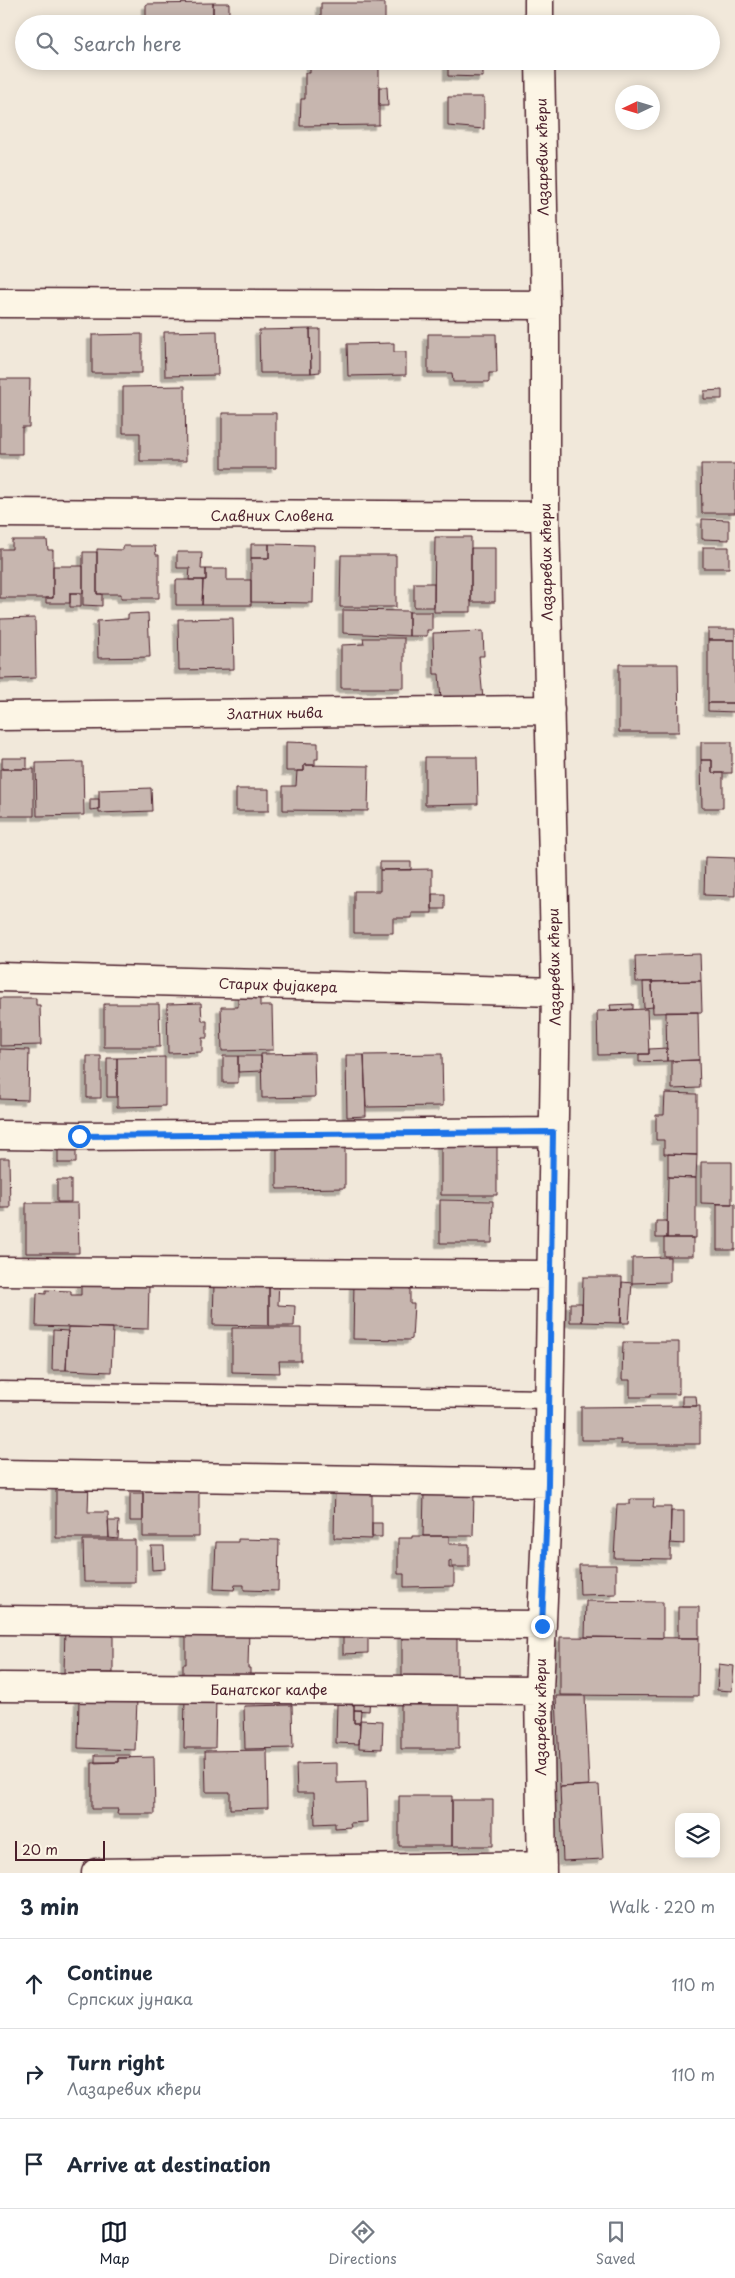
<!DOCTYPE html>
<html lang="en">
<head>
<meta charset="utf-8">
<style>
  body { margin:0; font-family:"Playpen Sans",sans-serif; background:#f6f6f7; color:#1f2937 }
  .controls { position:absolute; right:15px; bottom:15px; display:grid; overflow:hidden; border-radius:10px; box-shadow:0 2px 12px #0003 }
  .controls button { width:45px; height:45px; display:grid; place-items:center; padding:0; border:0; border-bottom:1px solid #e0e1e3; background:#fff; color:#1f2937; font:25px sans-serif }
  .compass { position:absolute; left:615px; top:85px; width:45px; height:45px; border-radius:50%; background:#fff; box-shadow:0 2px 12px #0003; rotate:266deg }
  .scale { position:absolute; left:15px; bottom:12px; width:90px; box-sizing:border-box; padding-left:5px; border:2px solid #4a1f2b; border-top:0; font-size:14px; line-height:18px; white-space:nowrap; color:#4a1f2b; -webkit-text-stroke:4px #fcf5e5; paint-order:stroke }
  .stop { position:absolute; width:15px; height:15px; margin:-11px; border:4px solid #1a73e8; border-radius:50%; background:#fff }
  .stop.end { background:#1a73e8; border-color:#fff; box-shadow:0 1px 5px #0008 }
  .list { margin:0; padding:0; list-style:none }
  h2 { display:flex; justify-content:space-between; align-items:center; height:65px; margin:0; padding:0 20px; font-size:21px }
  h2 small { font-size:16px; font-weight:400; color:#747a83 }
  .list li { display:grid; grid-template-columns:32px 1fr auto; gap:15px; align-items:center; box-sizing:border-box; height:90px; padding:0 20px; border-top:1px solid #e0e1e3 }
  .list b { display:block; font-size:19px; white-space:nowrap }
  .list p { margin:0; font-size:16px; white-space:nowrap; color:#747a83 }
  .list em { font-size:16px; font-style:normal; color:#747a83 }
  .icon { flex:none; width:28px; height:28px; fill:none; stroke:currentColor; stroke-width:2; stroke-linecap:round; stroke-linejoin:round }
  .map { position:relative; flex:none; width:735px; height:1873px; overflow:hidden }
  .search { position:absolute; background:#fff; box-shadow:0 2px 12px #0003; left:15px; right:15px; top:15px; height:55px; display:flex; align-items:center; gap:12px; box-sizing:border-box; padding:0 18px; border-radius:28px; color:#747a83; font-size:19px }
  .sheet { height:335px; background:#fff }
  nav { display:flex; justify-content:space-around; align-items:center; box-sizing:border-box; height:70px; border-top:1px solid #e0e1e3; background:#fff; font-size:14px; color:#747a83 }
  nav a { display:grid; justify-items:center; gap:2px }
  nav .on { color:#111827 }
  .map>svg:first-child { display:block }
  .building { fill:#c7b6af; stroke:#4a1f2b; filter:url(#shadow) }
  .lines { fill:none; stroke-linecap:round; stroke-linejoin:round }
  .lane-casing { stroke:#4a1f2b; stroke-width:21 }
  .street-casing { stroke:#4a1f2b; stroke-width:31 }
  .lane { stroke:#fcf5e5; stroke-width:18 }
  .street { stroke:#fcf5e5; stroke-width:28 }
  .route { stroke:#1a73e8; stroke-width:6 }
  .labels { text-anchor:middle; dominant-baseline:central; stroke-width:4; stroke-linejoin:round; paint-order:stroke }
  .street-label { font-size:14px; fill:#4a1f2b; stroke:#fcf5e5 }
</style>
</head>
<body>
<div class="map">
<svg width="735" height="1873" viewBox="0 0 735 1873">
  <defs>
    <filter id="shadow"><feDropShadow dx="-4.5" dy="4.5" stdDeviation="0" flood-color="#0004"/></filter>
  </defs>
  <rect width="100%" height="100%" fill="#f1e8da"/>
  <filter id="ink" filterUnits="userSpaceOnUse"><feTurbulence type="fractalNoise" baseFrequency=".02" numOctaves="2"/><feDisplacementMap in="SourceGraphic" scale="10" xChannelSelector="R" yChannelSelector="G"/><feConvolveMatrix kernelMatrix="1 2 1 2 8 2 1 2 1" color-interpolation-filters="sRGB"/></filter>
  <g filter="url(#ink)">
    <!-- building -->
    <path class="building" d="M213,3H229V19H213Z
      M213,3V24H146V4Z
      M321,3H385V24H321Z
      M448,61H483V77L448,76Z
      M379,63V125L300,126L301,99H305V73H310V64Z
      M379,87H387L388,106H379Z
      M448,97H484V129L448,126Z
      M310,329H320V372L311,373Z
      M310,329L311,373H260L259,330Z
      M217,331L218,375L165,376L164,332Z
      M142,334V373H92V335Z
      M428,334H496L497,373H489V382H453L452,373H428Z
      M394,343V352H406V375L348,376L347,344Z
      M0,379H30L29,427H22V454H0Z
      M185,386L186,461H140V433H123V387Z
      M722,390V399H704V391Z
      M222,413H276V468H222Z
      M701,464H735V513H702Z
      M702,519L729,520V540L702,539Z
      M435,537H471V612H434Z
      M12,540H47L48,550H53V598H0V549H12Z
      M251,544H269V558H251Z
      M269,544L314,545L313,603L251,602V558H269Z
      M123,546H155L156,555H159V598H121V594H97V549L123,550Z
      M703,547H729V568H703Z
      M471,548H495V602H471Z
      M83,552H97V594H102V606L83,605Z
      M177,552H202L201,569H206V580H189L190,568H177Z
      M341,555H396V607H340Z
      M53,566H83V593H70V603H46V598H53Z
      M206,569H227V580H251V605H202L203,580H206Z
      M176,580H203L202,605H176Z
      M414,583H434V607H414Z
      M70,593H81V607H70Z
      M343,610L409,611V636L343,633Z
      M409,612H432V630H427V636H409Z
      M148,613L150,657L98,658L97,621L128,619V614Z
      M35,618L36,678L0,679V619Z
      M233,618L234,669L179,670L178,619Z
      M708,629H735V640H708Z
      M483,631L484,656H479L483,699L441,700L439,674H434L433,633Z
      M363,638H404V688H341V645L364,644Z
      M708,640H735V703H708Z
      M619,664H678L679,732H619Z
      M708,703H735V712L708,711Z
      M286,742L318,743V759H315V765H304V771H286Z
      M701,742H732V773H712V760H701Z
      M425,757H477L478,804L425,805Z
      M2,758H27V769H2Z
      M701,760H712V773H723V808H702Z
      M83,762L84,815L37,816L36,763Z
      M304,765L369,766L368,811L283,810V786H296L297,771H304Z
      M0,769H34V816H0Z
      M151,788L152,811L99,813V790Z
      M236,789H269V811H236Z
      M90,799H99V809L90,810Z
      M705,857L735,858V896L704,895Z
      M380,862H411V870H380Z
      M432,869V913H412V918H393V933H354V891H380V870Z
      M432,894H445V909H432Z
      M700,954L701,981L636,982L635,956Z
      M701,981L702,1012L653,1013L652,982Z
      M643,982H652L653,1007L644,1008Z
      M260,994V1006H272L273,1050L222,1051L221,1007H238V995Z
      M0,998H36V1005H40L41,1045L0,1046Z
      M201,1003L202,1021H207V1038H202V1052L168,1053L167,1004Z
      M104,1004H159L160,1047H104Z
      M633,1004V1009L611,1010L610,1005Z
      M647,1009L649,1054L598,1055L597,1011Z
      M666,1012H698L699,1060L667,1061Z
      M667,1048V1061L639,1062V1054H649V1049Z
      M0,1049L29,1050L28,1100L0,1099Z
      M314,1053L315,1097L262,1098L261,1054Z
      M442,1054L443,1106L366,1107L364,1055Z
      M346,1055H364L366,1116L347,1117Z
      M87,1056H101V1098H87Z
      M223,1056H238V1083H223Z
      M238,1056H261L262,1071L238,1072Z
      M165,1057V1106L117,1107V1058Z
      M107,1058H117V1097H107Z
      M699,1060L700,1088L672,1089V1061Z
      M665,1093L697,1094V1155L664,1154V1140H656V1115H664Z
      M345,1136V1188L277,1189V1137Z
      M497,1139V1195H441V1140Z
      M58,1145H76V1163H58Z
      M668,1154L697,1155L696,1178L668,1177Z
      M0,1158H9L10,1208H0Z
      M701,1162H732V1204L701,1203Z
      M668,1177L696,1178V1238H667Z
      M57,1180H71V1202H57Z
      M440,1200L493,1201L492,1243H440Z
      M26,1203H78L79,1253H26Z
      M717,1204H735V1250H717Z
      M656,1221H667V1238H656Z
      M664,1238H693V1256H664Z
      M670,1257V1282L632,1283V1258Z
      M269,1277L279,1278L278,1305L295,1306L294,1326H269Z
      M269,1277V1326L213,1325L214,1284Z
      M583,1277H622L621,1323L582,1322Z
      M622,1282L632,1283L629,1323H621Z
      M81,1283L149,1285L148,1329L36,1326L37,1293L46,1294V1290L71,1291V1295H81Z
      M354,1283L410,1284V1304H414L412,1339L409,1340L353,1339Z
      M570,1303H582V1322H570Z
      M68,1327L113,1328L111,1372L66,1370Z
      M232,1328H301V1361H279L280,1373L232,1372Z
      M53,1330L68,1331L66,1370H52Z
      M623,1342H679V1394H651L650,1397H630V1380H622Z
      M682,1396H696L697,1406H682Z
      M682,1406H700V1444H620L621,1440H581V1407Z
      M56,1480H89L88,1512H108L109,1538H56Z
      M335,1484L372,1485V1539L334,1538Z
      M143,1489H199V1537H143Z
      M130,1493H143V1521H130Z
      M424,1493H474L473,1536H423Z
      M630,1499H654L653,1507H671L670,1559L614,1558L617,1504H630Z
      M671,1511H684V1544L670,1543Z
      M108,1521H119L118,1539L109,1538Z
      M372,1523H382V1537H372Z
      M412,1536H449V1544H469V1567H452V1561L449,1562V1568H454V1586L404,1587V1574H398V1538H412Z
      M238,1539L279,1540L278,1591L244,1590V1585H235L234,1590L214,1589L216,1542H238Z
      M83,1540H135V1582H84Z
      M151,1546H164L165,1569L152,1570Z
      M579,1565H616V1594L580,1595Z
      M586,1601L663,1602V1638L585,1637Z
      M678,1607H699V1638H678Z
      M65,1626H113V1673H64Z
      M186,1627L249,1628L248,1668H250V1682L183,1680V1664H186Z
      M343,1628H368V1653L343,1654Z
      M402,1630H457V1679L402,1678Z
      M560,1637L699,1638L698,1696L560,1695Z
      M719,1664L734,1666L732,1691L717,1690Z
      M354,1696H370L369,1711L354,1710Z
      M556,1696H585L589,1785L560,1787Z
      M79,1698L137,1700L135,1750L78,1748Z
      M185,1698L216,1699L215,1748H184Z
      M401,1701L459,1702V1749H401Z
      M337,1704L354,1705V1723H360L359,1744L336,1743Z
      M292,1705L293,1748L245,1749L244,1706Z
      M354,1710H361L360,1723H354Z
      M360,1720L383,1721L382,1749L359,1748Z
      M267,1750L268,1808L230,1809V1792H206L205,1751Z
      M95,1755H130V1758H118V1762H95Z
      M154,1757L155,1814H117L118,1809H92V1763L118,1762V1758Z
      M337,1763V1783L366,1782L367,1822L350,1823L351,1827L335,1828V1823L315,1824L314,1793H297L296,1764Z
      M599,1785L603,1859L563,1861L560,1787Z
      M399,1796H452V1846H399Z
      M452,1800H493V1846H452Z"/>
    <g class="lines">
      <!-- lane casing -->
      <g class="lane-casing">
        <path id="lane" d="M0,1391L550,1399"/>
      </g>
      <!-- street casing -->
      <g class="street-casing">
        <path id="street" d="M539,0V24
          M540,61L545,305V516L556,992L548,1483L539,1691L542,1873
          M0,303L545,305
          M0,513L545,516
          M0,716L550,710
          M0,977L556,992
          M0,1135L79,1136L553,1132
          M0,1271L551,1275
          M0,1474L548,1483
          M0,1620L542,1625
          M0,1687L539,1691
          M96,1873L542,1866"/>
      </g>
      <!-- lane -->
      <use href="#lane" class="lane"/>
      <!-- street -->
      <use href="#street" class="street"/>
    </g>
  </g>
  <g class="lines" filter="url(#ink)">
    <!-- route -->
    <path class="route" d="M79,1136L553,1132L548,1483L542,1626"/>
  </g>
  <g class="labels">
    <!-- street labels -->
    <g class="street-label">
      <text transform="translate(542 157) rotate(-91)">Лазаревих кћери</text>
      <text x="272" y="515">Славних Словена</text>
      <text transform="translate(546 562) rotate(-91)">Лазаревих кћери</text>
      <text transform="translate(275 713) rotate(-1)">Златних њива</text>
      <text transform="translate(554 967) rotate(-91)">Лазаревих кћери</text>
      <text transform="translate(278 985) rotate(2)">Старих фијакера</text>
      <text x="269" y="1689">Банатског калфе</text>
      <text transform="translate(540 1717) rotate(-90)">Лазаревих кћери</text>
    </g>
  </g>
</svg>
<div class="controls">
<button><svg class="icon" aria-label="layers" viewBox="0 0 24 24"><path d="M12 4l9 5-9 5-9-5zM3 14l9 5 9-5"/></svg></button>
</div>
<svg class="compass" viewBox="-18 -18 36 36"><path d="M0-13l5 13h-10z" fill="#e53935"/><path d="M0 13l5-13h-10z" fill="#747a83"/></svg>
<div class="scale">20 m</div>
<div class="stop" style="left:79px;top:1136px"></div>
<div class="stop end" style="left:542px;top:1626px"></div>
<div class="search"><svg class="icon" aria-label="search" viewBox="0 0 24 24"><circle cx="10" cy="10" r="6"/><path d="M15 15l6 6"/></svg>Search here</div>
</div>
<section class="sheet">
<h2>3 min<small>Walk · 220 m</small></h2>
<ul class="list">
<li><svg class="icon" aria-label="ahead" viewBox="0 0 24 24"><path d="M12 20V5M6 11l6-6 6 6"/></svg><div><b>Continue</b><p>Српских јунака</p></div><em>110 m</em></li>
<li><svg class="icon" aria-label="right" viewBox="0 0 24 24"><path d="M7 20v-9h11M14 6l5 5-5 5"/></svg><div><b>Turn right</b><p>Лазаревих кћери</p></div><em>110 m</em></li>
<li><svg class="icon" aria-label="arrive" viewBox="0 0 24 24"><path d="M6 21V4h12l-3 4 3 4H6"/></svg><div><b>Arrive at destination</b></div></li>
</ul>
</section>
<nav>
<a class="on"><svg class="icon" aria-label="map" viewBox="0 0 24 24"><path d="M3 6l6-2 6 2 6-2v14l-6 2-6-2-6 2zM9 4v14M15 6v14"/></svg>Map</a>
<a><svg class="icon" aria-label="directions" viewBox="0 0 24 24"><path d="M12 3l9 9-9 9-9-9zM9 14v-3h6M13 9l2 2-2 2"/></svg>Directions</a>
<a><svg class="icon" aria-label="saved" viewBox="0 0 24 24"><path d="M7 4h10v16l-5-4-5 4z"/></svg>Saved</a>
</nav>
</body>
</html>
